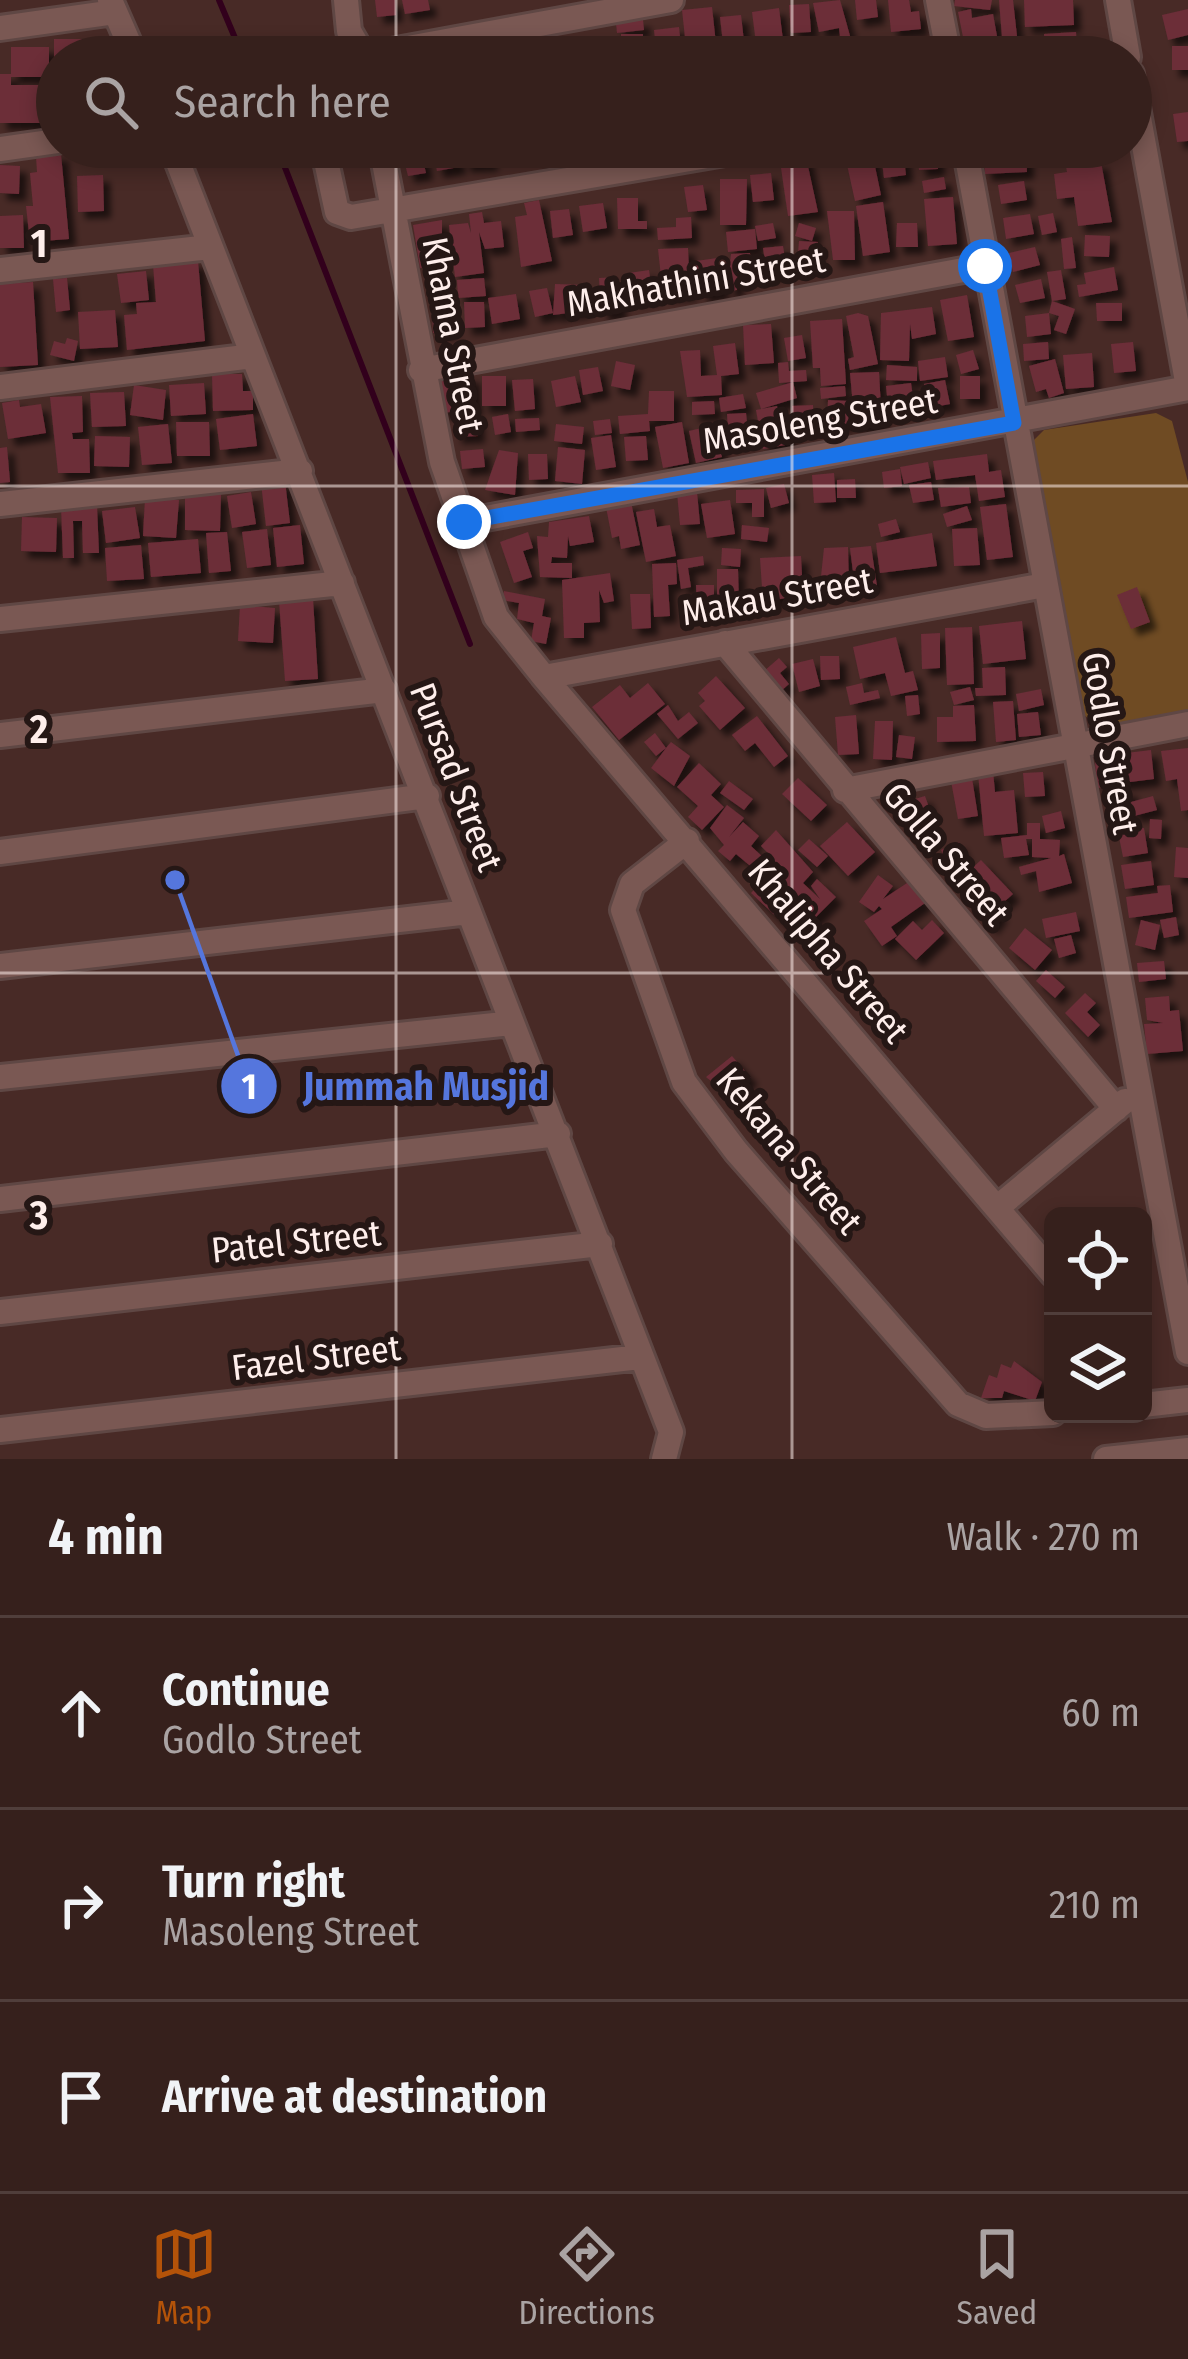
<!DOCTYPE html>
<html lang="en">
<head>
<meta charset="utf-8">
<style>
  body { margin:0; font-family:"Fira Sans Condensed",sans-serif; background:#3d2825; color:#f1f3f6 }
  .controls { position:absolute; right:36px; bottom:36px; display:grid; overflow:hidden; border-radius:18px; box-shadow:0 6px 18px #0003 }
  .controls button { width:108px; height:108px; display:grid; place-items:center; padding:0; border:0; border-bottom:3px solid #503e3b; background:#36201c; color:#f1f3f6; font:60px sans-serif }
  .stop { position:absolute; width:36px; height:36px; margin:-27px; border:9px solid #1a73e8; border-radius:50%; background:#fff }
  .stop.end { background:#1a73e8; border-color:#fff; box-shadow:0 3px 12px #0008 }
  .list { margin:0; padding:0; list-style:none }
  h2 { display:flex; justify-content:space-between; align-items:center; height:156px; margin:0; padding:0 48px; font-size:51px }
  h2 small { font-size:39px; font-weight:400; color:#aaa3a3 }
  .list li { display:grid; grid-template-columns:78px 1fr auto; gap:36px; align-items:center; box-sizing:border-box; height:192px; padding:0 48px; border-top:3px solid #503e3b }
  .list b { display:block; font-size:45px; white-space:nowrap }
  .list p { margin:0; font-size:39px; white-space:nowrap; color:#aaa3a3 }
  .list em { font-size:39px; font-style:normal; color:#aaa3a3 }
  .icon { flex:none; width:66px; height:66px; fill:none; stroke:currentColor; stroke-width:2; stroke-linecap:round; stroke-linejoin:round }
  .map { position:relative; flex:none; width:1188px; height:1459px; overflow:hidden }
  .search { position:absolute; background:#36201c; box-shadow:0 6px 18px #0003; left:36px; right:36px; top:36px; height:132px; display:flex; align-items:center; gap:30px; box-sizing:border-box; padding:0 42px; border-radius:66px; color:#aaa3a3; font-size:45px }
  .sheet { height:732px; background:#36201c }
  nav { display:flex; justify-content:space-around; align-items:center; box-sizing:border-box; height:168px; border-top:3px solid #503e3b; background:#36201c; font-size:33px; color:#aaa3a3 }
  nav a { display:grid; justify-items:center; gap:6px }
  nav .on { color:#b45309 }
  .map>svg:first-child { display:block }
  .green { fill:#6f4b23 }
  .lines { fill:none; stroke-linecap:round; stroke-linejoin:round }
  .stream { stroke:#32001c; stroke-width:6 }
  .building { fill:#6c2d39; filter:url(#shadow) }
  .minor-casing { stroke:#5f4744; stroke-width:30 }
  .minor { stroke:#7a5853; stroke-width:24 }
  .route { stroke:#1a73e8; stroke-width:15 }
  .grid { fill:none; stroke:#feeeeb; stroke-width:3; stroke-opacity:0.55 }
  .labels { text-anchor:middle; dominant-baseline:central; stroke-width:12; stroke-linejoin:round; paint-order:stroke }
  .street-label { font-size:36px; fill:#feeeeb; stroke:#251715 }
  .grid-label { font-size:39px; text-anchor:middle; font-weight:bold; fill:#feeeeb; stroke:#251715; stroke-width:12; stroke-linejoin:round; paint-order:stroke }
  .leader { fill:none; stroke:#5576dd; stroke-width:4.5 }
  .callout-dot { fill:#5576dd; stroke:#251715; stroke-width:4.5 }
  .mark-label { font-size:36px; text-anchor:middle; font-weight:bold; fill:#fff }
  .callout-label { font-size:39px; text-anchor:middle; font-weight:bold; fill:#5576dd; stroke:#251715; stroke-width:12; stroke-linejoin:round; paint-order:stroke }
</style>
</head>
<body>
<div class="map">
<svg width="1188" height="1459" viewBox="0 0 1188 1459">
  <defs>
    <filter id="shadow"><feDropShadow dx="7" dy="7" stdDeviation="3" flood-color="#0009"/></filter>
  </defs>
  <rect width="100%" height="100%" fill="#482a26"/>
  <!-- green -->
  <path class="green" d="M1156,413L1172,421L1188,482V712L1100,727L1080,712L1032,442L1044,430Z"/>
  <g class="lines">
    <!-- stream -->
    <path class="stream" d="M219,0L243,57
      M277,147L470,644"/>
  </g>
  <!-- building -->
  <path class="building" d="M375,0H395L396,15L377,17Z
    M402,0H428L430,10L405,14Z
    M840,0L852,43L841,45L839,28L819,32L813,3Z
    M855,0H876L878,17L857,20Z
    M888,0H909L911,12L919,11L921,29L891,32Z
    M955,0H992L990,10L954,6Z
    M999,0H1013L1017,36L1002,37Z
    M1024,0H1073L1074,25L1025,27Z
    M809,4L811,32L791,33L789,5Z
    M712,7L717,53L687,56L682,10Z
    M779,8L783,40L756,43L752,12Z
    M971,9L972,18L993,14L997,36L964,42L958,12Z
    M1188,9V35L1168,40L1162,15Z
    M741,15L745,50L724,52L720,17Z
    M643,20L644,30L617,33L616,23Z
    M679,27L682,57H657L654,30Z
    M1076,32L1077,53L1045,57L1044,34Z
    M621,34H643V57H621Z
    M54,39H113V57H54Z
    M608,39L610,57H587L586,42Z
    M813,42L815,53L834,50L835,57H804L802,44Z
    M574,45L575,57H555L554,46Z
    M1172,46H1188V70H1172Z
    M11,47H49V77H11Z
    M0,74H11V85H49V123H0Z
    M1188,112V141L1177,142L1173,114Z
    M432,147H454L459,167L437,171Z
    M463,147H490L491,164L464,165Z
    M537,147H563L566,159L540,165Z
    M871,147L881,195L855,201L844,151Z
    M917,147H937L938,169L919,170Z
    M998,147H1026L1027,172L985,174L983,148Z
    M420,148L426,173L408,176L402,152Z
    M903,150L906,175L884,178L881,153Z
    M61,154L69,239L30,242L26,206H33L30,173L37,172L36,156Z
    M806,157L818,212L788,216L780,161Z
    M1101,162L1112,222L1078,226L1074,197L1057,199L1054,174L1067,172L1066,166Z
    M0,165L20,166L19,194L0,193Z
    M771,173L774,200L753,202L750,175Z
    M103,175L104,211L78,212L77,176Z
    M944,177L946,189L924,193L922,181Z
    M720,179H747L746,225H720Z
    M1024,181L1027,200L1001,204L998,185Z
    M703,185L707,210L688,212L684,187Z
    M953,197L957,244L928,246L924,199Z
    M617,198H638V221H647V229H618Z
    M539,200L552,261L521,267L515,217L527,215L524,203Z
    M883,202L890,252L863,256L856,206Z
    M603,203L607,228L583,232L579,206Z
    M569,209L573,235L553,238L550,211Z
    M827,211H854L855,260H833Z
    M482,212L484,223L501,221L504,247L485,249L479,232L484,273L455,277L449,225L468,223L471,233L469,214Z
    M1053,213L1057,232L1042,235L1038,216Z
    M1030,214L1034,234L1006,239L1003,218Z
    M23,215L24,248H0V216Z
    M691,217L692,238L658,240L657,228L676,227V218Z
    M442,220V258L438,265L420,268L413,225Z
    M773,223L776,238L758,241L755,226Z
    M799,223L816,228L812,241L795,236Z
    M897,223H917L918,247H896Z
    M755,229L757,249L728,252L726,232Z
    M1085,235L1110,236L1109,257L1084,256Z
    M1072,237L1076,268L1064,269L1061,239Z
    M799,241L818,242L817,266L797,265Z
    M783,246L787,271L767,274L763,248Z
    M1035,247L1040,265L1013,272L1009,253Z
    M688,248L690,294L663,295L658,249Z
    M750,253L752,277L737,278V290L727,291L731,254Z
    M717,258L723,293L701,296L696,261Z
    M198,261L205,341L127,350L124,315L137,314L136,303L156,302L153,265Z
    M1114,267L1118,290L1079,297L1077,285L1086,284L1084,273Z
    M649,270L653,297L633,300L629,273Z
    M1061,270L1066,299L1052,301L1047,272Z
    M146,271L149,300L121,303L117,274Z
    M618,277L620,313L601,314L599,278Z
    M67,278L70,310L56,312L53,279Z
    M484,278L486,296L458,298L457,280Z
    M1041,279L1045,298L1020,303L1015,285Z
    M33,282L38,365L0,367V284Z
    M555,284L585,285L584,311L553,315Z
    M547,288L553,313L535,317L529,291Z
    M516,294L520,319L492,324L488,298Z
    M967,295L974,337L948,341L940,300Z
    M1052,301L1075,309L1066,334L1054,330L1059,316L1049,313Z
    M464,302H484L485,327L465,328Z
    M1096,303H1122V321H1097Z
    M451,307L452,332L433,333L432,308Z
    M932,307L936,334L912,339L910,324L909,361L880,360L881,313Z
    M115,310L118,347L80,349L78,312Z
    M858,313L868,316L878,364L850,370L848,359L854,357L846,316Z
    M1049,313L1051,334L1027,337L1025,316Z
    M842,319L846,384L821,386L820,368H813L810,321Z
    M771,324L774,363L745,365L743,325Z
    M802,335L806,358L788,361L784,338Z
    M67,338L78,341L74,361L50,355L54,341L65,344Z
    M1048,342L1049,359L1024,361L1023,344Z
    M1133,342L1136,371L1114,373L1111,344Z
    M735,343L739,374L721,376L722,395L687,397L680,351L700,350L701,376L717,375L713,346Z
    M973,350L979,369L961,374L956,355Z
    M1092,353L1094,387L1066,389L1063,355Z
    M945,357L948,377L920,381L918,361Z
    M1055,359L1064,393L1049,398L1046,389L1036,392L1029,366Z
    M616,361L635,365L630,390L611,386Z
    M788,362L789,371L806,370L807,381L779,383L778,363Z
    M887,365L917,367V381L886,380Z
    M598,367L603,391L583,395L579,370Z
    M879,372L882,426L855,427L850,373Z
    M212,374H242L243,391H253V410L213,411Z
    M450,375L473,376L476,409L442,413L438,376Z
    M482,376H506V406H482Z
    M575,376L581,402L556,407L551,381Z
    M960,376H980V399H960Z
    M533,379L535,409L515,411L512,380Z
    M945,380L950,404L929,408L924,384Z
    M793,382L797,398L761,409L756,393Z
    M204,383L206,414L171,416L169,385Z
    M911,383L915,411L889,414L886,386Z
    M134,385L166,390L163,420L130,415Z
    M845,386L846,396L821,399L820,388Z
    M649,391H674V421H649L650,431L620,434L618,416L648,414Z
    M124,392L126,426L92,427L90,393Z
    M743,394L746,408L721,412L719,398Z
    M82,396L83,432L72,433L73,439H89L90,473H58L50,397Z
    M19,400L20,407L41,404L46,433L8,439L2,403Z
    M828,400L849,401L848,425L827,424Z
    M714,401L715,414L692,415V402Z
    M813,405L814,431L794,432L792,406Z
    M777,406L782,433L789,432L791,444L763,449L756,410Z
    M477,413L478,436L455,437L454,414Z
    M746,413L749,442L729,444L727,414Z
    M253,414L257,446L220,450L216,419Z
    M508,414L511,432L495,435L492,417Z
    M539,418L540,430L516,432L515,419Z
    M610,419L612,433L595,435L593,421Z
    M176,422H209L210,456H177Z
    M682,422L689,463L663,468L655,427Z
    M168,424L172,463L142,465L138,427Z
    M556,424L584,427L582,444L554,441Z
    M714,425L722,457L696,463L689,431Z
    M611,435L616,467L596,470L591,438Z
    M95,436L130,437L129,467L94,466Z
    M646,436L648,460L626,461L624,437Z
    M7,447L10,482L0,483V448Z
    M558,447L585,450L582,484L555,481Z
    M483,449L485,467L462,469L460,451Z
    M499,450L518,453L515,495L485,490Z
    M528,454H547L548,479L529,480Z
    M987,454L989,472L1001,470L1005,497L979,501L975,475L936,480L933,461Z
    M928,462L931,478L904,484L900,467Z
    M900,469L902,486L884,488L882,472Z
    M834,473L836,502L814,503L812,475Z
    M855,479L856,498H837V480Z
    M285,481L290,523L266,526L261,483Z
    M931,482L934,500L913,503L909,485Z
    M784,484L789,503L771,508L766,488Z
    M969,487L971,503L941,507L938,488Z
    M764,489V517H752V503H736V490Z
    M251,492L256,524L232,528L227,496Z
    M697,492L700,524L680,525L677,493Z
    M185,494H221L220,531L185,530Z
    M145,498L179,500L176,538L143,536Z
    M730,500L735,534L707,538L701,504Z
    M631,502L640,545L621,549L619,536L612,538L606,507Z
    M1006,504L1013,557L987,560L980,507Z
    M97,506L99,553H83L82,521H73L74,558H63L61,507Z
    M967,506L972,520L947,527L943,514Z
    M135,507L140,538L106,543L102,511Z
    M654,509L657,527L670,525L676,556L646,562L636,512Z
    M589,516L594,542L570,546L568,536L567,558L552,557L551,563H572V578L540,577L537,536L548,537L549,522Z
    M22,517L57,518L56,552L21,551Z
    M896,519L900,532L881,537L878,524Z
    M300,525L304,564L277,567L273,528Z
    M742,525L769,528L767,542L741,539Z
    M977,528L980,565L954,566L952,529Z
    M267,529L271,565L247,568L242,532Z
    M227,532L231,571L209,573L206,533Z
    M528,532L533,548L523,551L532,577L514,583L500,542Z
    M932,533L937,566L880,573L876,543Z
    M198,539L201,573L151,577L148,543Z
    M141,545L144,579L107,581L105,548Z
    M871,546L877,586L855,588L850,548Z
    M848,547L849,586H820L824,548Z
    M722,548L741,549L740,567L721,565Z
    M703,556L704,565L688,568L691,587L681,589L677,560Z
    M801,556L803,594L763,603L760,558Z
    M676,563L677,584L668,585L670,616L654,617L652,564Z
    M717,569H738L739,604L717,605Z
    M610,573L614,601L604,603L599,590L600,622L584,623V638H564L562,580Z
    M696,585H714V615H697Z
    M1137,587L1150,622L1131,629L1117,595Z
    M504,591L545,599L542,616L551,618L546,644L531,641L534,623L517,619L519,603L502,600Z
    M630,594H650L651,628L632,629Z
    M313,599L318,679L285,681L279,601Z
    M240,605L275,608L273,643L238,641Z
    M1022,621L1026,659L983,664L979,626Z
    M972,627L974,684L947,685L945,628Z
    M940,633V668L922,669L921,634Z
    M896,637L905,673L913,671L918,690L891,696L885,673L860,679L853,647Z
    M820,656H839L840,679L821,680Z
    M779,658L787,667L780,673L789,684L781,691L763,672Z
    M813,659L820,686L799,692L792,664Z
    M1005,667L1006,695L976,696L975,688H983L982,668Z
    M716,676L745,708L720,730L699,706L705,701L698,693Z
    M648,683L665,704L619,740L592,707L620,685L630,698Z
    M862,683L864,693L878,690L880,698L850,705L846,687Z
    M970,687L974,700L954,705L950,692Z
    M1041,689L1044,705L1019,711L1016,694Z
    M918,695L920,714L907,716L905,696Z
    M1013,701L1016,740L996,742L993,702Z
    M668,705L678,721L689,712L698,723L678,739L657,714Z
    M974,705L976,741L937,742V717H953V706Z
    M1038,712L1041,735L1019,737L1017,714Z
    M856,715L859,754L838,755L835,717Z
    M757,716L788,756L774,767L755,743L745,751L732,735Z
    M875,721H893L892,760L873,759Z
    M655,733L666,748L671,742L690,756L674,786L651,768L666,748L656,756L644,742Z
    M899,735L915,737L912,759L896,757Z
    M1188,748V810L1181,811L1177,779L1166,781L1161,751Z
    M1151,750L1154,779L1114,784L1110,755Z
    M1095,756H1107L1108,787L1096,788Z
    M699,763L721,784L711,795L724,807L702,830L688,817L698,806L677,787Z
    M993,771L995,792L1014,790L1018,833L984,836L978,773Z
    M1043,772L1045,796L1025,797L1023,773Z
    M798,778L827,805L811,821L782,794Z
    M972,778L978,816L958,819L951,781Z
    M729,781L753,799L744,810L720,793Z
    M1118,790H1131V802L1153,796L1157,810L1134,816L1129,803V815H1106V805L1118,804Z
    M925,796L932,816L901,825L895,805Z
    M727,805L744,818L729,837L743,822L759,836L751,846L765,859L755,870L736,854L730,861L718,851L724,845L710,828Z
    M1061,811L1065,828L1046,833L1042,816Z
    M1150,819L1162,820L1161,839L1149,838Z
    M847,822L875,852L848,876L820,846Z
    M1027,823H1040V839L1060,840L1059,856L1064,854L1072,883L1039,892L1036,871L1021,875L1019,867L1051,858L1032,857V839H1026L1029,855L1004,858L1001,838L1027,835Z
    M1144,828L1148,853L1123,857L1118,832Z
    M776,830L813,872L803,883L820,899L811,886L817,879L836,897L797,936L751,893L765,878L757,870L771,856L761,846Z
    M809,839L828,856L817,867L798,850Z
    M959,842L966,859L948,866L941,850Z
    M1176,847L1188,848V878L1174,877Z
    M981,860L1013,894L995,910L1001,914L991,928L954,885Z
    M1151,861L1154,885L1125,889L1121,865Z
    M878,875L893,886L883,899L910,881L925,903L891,927L897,936L882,946L864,921L882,909L879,906L874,912L859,902Z
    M1170,885L1173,912L1129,918L1126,897L1158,893L1157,886Z
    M1076,912L1080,931L1046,938L1042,919Z
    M1176,917L1179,935L1164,938L1160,920Z
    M932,920L944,933L916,960L895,939L913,921L922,930Z
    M1141,920L1160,925L1155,950L1135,945Z
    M1025,928L1052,950L1035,970L1009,948Z
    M1071,935L1076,953L1059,958L1054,939Z
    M1164,961L1166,979L1139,982L1137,963Z
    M1046,970L1065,987L1055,998L1036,981Z
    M1085,993L1096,1003L1087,1012L1100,1025L1088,1037L1065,1013Z
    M1169,996L1170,1011L1179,1010L1183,1051L1147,1054L1144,1024L1163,1023L1147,1020L1145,998Z
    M732,1056L751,1078L729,1096L706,1077Z
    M1014,1361L1042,1382L1035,1401L1004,1391L1002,1398H981L989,1375L997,1378L1001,1364L1011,1368Z"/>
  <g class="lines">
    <!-- minor casing -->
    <g class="minor-casing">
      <path id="minor" d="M110,0L135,57
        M346,0L349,31L364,57
        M938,0L949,57
        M1118,0L1128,57
        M0,28L115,12
        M364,56L671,0
        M321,57L359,49
        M1131,74L1188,387
        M172,147L671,1432L664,1459
        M323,147L337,212L351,217L760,147
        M381,147L442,462L496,617L544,677L1045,585
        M965,147L1188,1352
        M0,149L57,141
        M0,270L210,247
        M421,370L985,266
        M0,387L253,356
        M0,504L300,471
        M464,522L1188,388
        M0,619L342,583
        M725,643L1116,1109
        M544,677L1053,1274
        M0,735L384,690
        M845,790L1188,724
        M687,841L632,884L623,910L684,1082L736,1151L958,1404L986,1416L1053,1413
        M0,852L427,796
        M0,966L469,912
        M0,1077L512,1023
        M0,1199L558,1134
        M998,1207L1125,1101
        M0,1312L600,1244
        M1143,1405L1188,1400
        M0,1430L640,1357
        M1106,1459L1188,1450"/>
    </g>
    <!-- minor -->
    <use href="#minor" class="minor"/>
  </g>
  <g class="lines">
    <!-- route -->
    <path class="route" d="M464,522L1014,423L985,266"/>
  </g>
  <!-- grid -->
  <path class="grid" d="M396,0V57M792,0V57M396,147V1459M792,147V1459M0,486H1188M0,973H1188"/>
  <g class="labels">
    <!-- street labels -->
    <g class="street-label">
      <text transform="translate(696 282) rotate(-10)">Makhathini Street</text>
      <text transform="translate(453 335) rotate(79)">Khama Street</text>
      <text transform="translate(820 421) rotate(-10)">Masoleng Street</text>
      <text transform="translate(777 597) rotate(-10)">Makau Street</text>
      <text transform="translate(1110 743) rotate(80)">Godlo Street</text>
      <text transform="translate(456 777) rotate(69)">Pursad Street</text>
      <text transform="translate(946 854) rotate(50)">Golla Street</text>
      <text transform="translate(828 951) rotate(50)">Khalipha Street</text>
      <text transform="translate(789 1151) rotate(50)">Kekana Street</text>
      <text transform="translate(296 1242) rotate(-6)">Patel Street</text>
      <text transform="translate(316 1358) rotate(-7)">Fazel Street</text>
    </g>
  </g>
  <g class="grid-label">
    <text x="39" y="257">1</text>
    <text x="39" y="743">2</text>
    <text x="39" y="1229">3</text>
  </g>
  <!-- callouts -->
  <path class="leader" d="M175 880L249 1086"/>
  <g class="callout-dot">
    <circle cx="175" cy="880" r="12"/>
    <circle cx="249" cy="1086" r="30"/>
  </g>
  <g class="mark-label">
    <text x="249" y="1099">1</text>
  </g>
  <g class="callout-label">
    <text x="426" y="1100">Jummah Musjid</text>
  </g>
</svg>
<div class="controls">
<button><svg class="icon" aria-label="locate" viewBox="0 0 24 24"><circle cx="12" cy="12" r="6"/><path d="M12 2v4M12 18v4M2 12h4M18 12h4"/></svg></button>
<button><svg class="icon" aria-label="layers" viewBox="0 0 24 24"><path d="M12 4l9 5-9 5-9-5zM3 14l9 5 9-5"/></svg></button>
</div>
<div class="stop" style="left:985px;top:266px"></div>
<div class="stop end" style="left:464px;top:522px"></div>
<div class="search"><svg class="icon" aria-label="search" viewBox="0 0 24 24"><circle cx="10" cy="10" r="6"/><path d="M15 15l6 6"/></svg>Search here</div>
</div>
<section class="sheet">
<h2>4 min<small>Walk · 270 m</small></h2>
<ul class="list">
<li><svg class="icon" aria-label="ahead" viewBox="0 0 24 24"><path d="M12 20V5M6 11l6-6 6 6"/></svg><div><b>Continue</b><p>Godlo Street</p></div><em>60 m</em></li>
<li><svg class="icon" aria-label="right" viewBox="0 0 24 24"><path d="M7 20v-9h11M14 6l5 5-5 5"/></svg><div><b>Turn right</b><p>Masoleng Street</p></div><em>210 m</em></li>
<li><svg class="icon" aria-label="arrive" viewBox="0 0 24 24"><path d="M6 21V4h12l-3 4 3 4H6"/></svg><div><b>Arrive at destination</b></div></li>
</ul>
</section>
<nav>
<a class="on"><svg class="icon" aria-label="map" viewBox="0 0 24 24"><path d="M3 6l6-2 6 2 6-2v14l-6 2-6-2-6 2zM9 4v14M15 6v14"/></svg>Map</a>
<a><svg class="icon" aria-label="directions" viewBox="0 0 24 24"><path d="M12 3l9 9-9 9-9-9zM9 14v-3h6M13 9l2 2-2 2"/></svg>Directions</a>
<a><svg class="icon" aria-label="saved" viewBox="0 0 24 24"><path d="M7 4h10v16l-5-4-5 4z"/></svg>Saved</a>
</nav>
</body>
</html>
